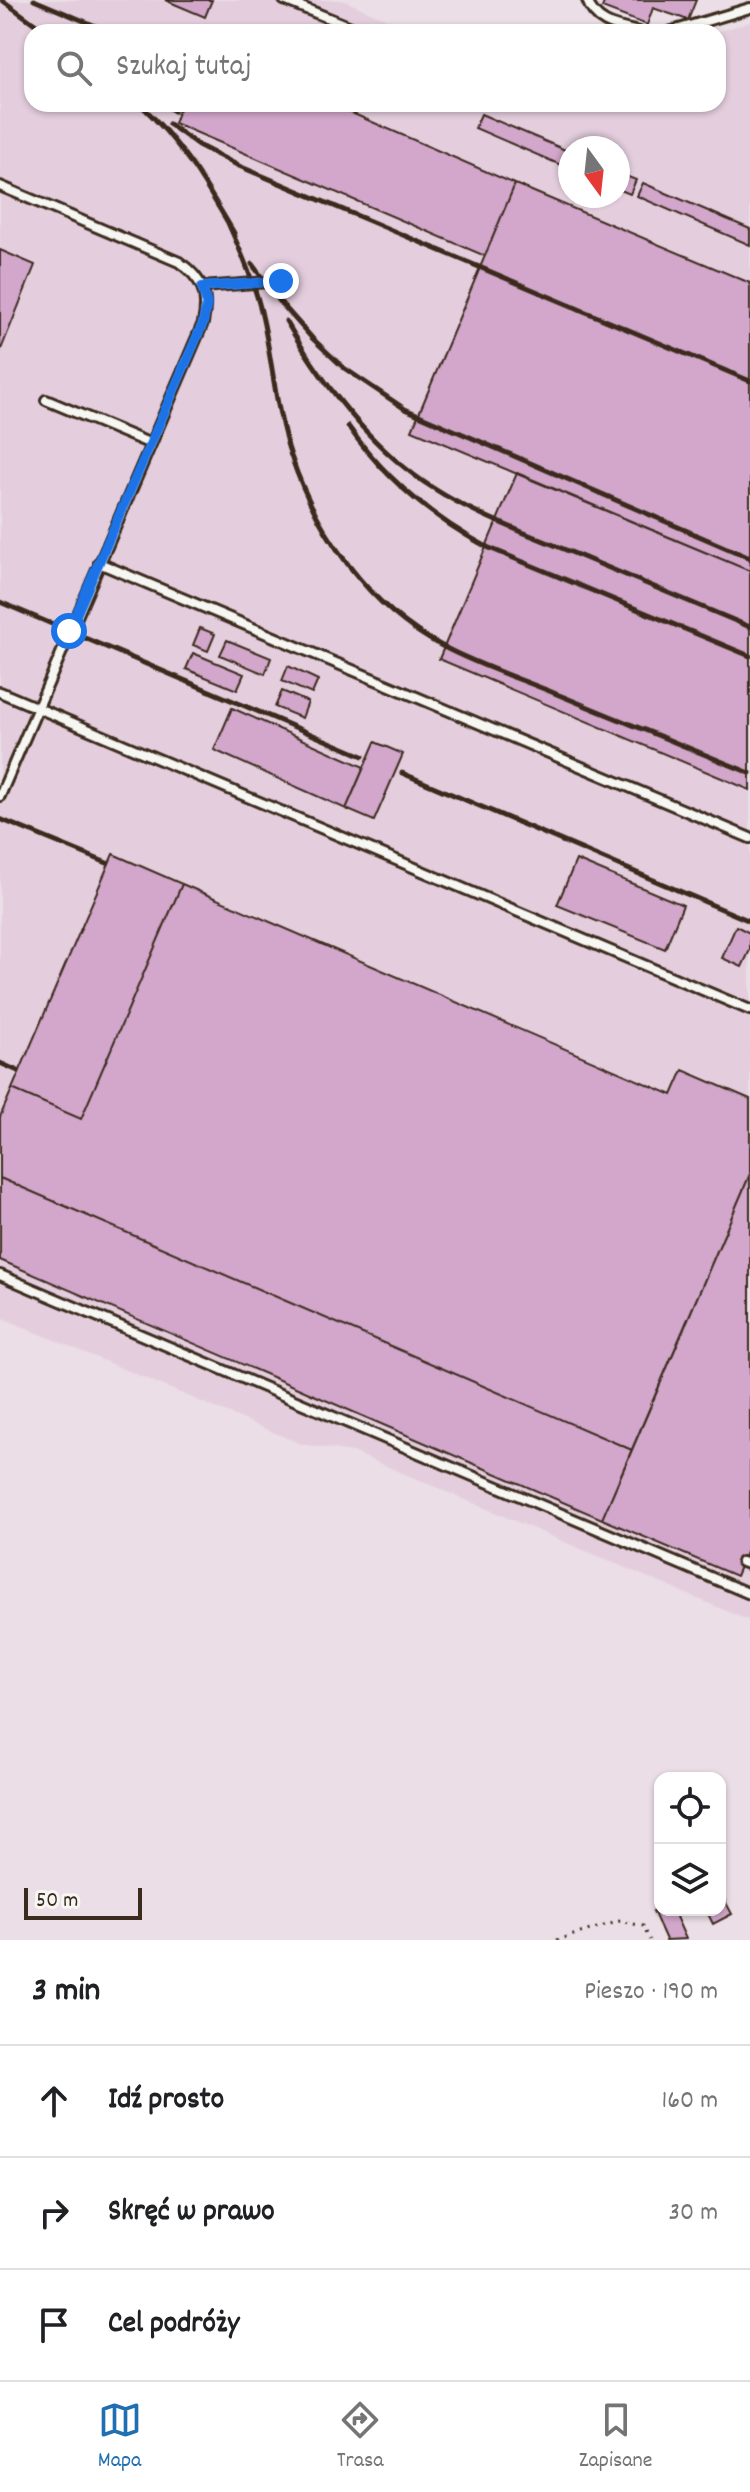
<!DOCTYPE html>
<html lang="pl">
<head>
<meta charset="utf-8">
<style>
  body { margin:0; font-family:Dekko,sans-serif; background:#f6f6f6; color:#202124 }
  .controls { position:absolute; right:24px; bottom:24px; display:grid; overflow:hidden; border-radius:16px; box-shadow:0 2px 6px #0004 }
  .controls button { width:72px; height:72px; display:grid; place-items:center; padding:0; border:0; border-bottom:2px solid #e0e0e0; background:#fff; color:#202124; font:40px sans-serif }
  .compass { position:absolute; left:558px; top:136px; width:72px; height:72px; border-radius:50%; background:#fff; box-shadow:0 2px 6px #0004; rotate:165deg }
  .scale { position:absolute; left:24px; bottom:20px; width:118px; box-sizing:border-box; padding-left:8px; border:4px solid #3b2a1e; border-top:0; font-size:22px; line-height:28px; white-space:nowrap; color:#3b2a1e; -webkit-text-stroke:6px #f6f6f2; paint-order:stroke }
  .stop { position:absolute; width:24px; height:24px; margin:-18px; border:6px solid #1a73e8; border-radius:50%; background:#fff }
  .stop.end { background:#1a73e8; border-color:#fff; box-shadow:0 2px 8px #0008 }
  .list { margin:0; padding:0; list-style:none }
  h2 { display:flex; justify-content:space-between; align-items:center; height:104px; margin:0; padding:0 32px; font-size:34px }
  h2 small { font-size:26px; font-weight:400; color:#757577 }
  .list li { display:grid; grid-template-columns:52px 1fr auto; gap:24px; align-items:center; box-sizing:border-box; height:112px; padding:0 32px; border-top:2px solid #e0e0e0 }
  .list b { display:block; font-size:30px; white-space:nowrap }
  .list em { font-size:26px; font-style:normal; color:#757577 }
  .icon { flex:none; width:44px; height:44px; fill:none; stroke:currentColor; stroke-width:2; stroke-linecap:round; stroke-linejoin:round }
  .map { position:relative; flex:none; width:750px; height:1940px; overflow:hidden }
  .search { position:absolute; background:#fff; box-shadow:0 2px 6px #0004; left:24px; right:24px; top:24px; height:88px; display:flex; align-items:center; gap:20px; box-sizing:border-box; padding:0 28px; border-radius:24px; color:#757577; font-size:30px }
  .sheet { height:440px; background:#fff }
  nav { display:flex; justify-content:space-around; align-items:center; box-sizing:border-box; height:112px; border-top:2px solid #e0e0e0; background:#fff; font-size:22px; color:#757577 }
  nav a { display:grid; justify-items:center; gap:4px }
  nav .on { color:#1f6fb2 }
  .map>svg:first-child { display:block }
  .built { fill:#e4cede; fill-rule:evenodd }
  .building { fill:#d2a7cb; stroke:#3b2a1e; stroke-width:2 }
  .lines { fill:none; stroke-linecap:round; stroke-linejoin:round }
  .lane-casing { stroke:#3b2a1e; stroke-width:14 }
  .path { stroke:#3b2a1e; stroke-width:3; stroke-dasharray:2 6; stroke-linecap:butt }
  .lane { stroke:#f6f6f2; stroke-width:8 }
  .rail { stroke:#3b2a1e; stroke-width:5 }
  .route { stroke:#1a73e8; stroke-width:10 }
</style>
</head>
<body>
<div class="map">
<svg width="750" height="1940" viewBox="0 0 750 1940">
  <rect width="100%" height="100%" fill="#ebdee6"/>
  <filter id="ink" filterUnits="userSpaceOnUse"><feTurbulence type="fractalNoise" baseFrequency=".0125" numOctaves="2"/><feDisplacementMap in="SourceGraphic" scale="16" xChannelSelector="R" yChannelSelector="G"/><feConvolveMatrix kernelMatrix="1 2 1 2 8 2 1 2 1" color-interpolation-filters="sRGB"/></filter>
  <g filter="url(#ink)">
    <!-- built -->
    <path class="built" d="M0,0H342L418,32H32V104H718V32H716L750,22V1621L353,1452L301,1444L0,1317ZM570,148H618V196H570Z"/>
    <!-- building -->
    <path class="building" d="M165,0H212L205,17Z
      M605,0H696L688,20L653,8L647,25L602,8Z
      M181,104H331L515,184L485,256L174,123Z
      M481,114L570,152V169L475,128Z
      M618,173L636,180L630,194L618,189Z
      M643,183L750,229V245L637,196Z
      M515,184L750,283V571L412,430Z
      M0,250L35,265L0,352Z
      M517,473L750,571V790L439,659Z
      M200,628L215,634L208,651L193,645Z
      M227,640L271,658L265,674L220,655Z
      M193,653L244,674L237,690L186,669Z
      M288,666L318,680L312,694L282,681Z
      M282,691L308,702L302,718L275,707Z
      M232,708L364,767L346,809L214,750Z
      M375,742L403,754L374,821L346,809Z
      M113,854L182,884L81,1119L12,1089Z
      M576,860L683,905L665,949L557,905Z
      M182,884L672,1095L683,1070L750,1099V1174L632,1450L0,1178V1117L12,1089L81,1119Z
      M736,926L750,933V950L742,967L722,958Z
      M750,1174V1543L736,1576L602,1519Z
      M0,1178L632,1450L602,1519L0,1260Z
      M722,1895L732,1914L713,1924L706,1910H720V1896Z
      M660,1908V1910H673L686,1939L666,1940L653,1911Z"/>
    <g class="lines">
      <!-- lane casing -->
      <g class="lane-casing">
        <path id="lane" d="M284,0L363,32
          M587,0C595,24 617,27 639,32
          M669,32L750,8
          M0,186L179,262C203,279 209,294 203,323L0,796
          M202,287L281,281
          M46,400L151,444
          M99,563L750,838
          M0,692L750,1010
          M0,1275L750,1594
          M742,1562L750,1565"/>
      </g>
      <!-- path -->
      <path class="path" d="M557,1940L620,1921L643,1926L650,1940"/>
      <!-- lane -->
      <use href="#lane" class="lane"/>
      <!-- rail -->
      <path class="rail" d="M2,0L46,32
        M34,0L110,32
        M140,104C183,145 204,182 234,233
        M163,104L174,111
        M169,124L198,145L239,166L750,381
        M228,223C242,254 256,286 263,320C273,365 276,412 291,456C317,533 369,608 442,646C479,666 521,679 559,695C623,721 686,747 750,773
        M252,264L281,303L312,338L344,368L405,409L750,558
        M286,321C323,384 371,449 433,488C470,512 513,528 554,545C619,572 685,600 750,627
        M348,426C385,479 431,517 487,547L750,656
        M0,602L363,756
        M402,773L750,921
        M0,819L107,863
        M0,1063L18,1071"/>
    </g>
  </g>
  <g class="lines" filter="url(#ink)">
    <!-- route -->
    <path class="route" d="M69,631L203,323L207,304L202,287L281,281"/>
  </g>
</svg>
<div class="controls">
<button><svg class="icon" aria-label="locate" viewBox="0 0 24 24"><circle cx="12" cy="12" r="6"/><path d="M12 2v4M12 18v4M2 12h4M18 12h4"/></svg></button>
<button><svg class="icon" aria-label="layers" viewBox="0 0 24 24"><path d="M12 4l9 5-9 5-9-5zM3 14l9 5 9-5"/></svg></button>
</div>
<svg class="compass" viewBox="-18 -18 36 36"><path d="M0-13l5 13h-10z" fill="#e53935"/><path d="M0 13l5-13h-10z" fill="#757577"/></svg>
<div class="scale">50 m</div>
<div class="stop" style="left:69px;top:631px"></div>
<div class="stop end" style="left:281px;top:281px"></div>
<div class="search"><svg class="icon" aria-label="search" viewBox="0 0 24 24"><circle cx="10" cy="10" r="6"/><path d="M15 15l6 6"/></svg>Szukaj tutaj</div>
</div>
<section class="sheet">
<h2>3 min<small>Pieszo · 190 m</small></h2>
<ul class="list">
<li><svg class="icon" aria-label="ahead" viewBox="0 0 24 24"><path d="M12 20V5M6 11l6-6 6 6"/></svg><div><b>Idź prosto</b></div><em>160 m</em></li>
<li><svg class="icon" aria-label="right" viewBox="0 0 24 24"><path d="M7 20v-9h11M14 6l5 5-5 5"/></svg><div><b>Skręć w prawo</b></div><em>30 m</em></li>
<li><svg class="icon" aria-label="arrive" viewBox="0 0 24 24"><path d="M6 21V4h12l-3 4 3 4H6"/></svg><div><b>Cel podróży</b></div></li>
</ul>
</section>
<nav>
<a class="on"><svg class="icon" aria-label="map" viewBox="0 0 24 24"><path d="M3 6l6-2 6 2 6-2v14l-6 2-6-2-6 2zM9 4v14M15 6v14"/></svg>Mapa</a>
<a><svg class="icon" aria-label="directions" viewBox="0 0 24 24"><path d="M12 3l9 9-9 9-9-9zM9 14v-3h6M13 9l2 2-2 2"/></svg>Trasa</a>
<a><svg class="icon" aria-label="saved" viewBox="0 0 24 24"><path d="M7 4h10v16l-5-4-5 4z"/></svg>Zapisane</a>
</nav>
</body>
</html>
